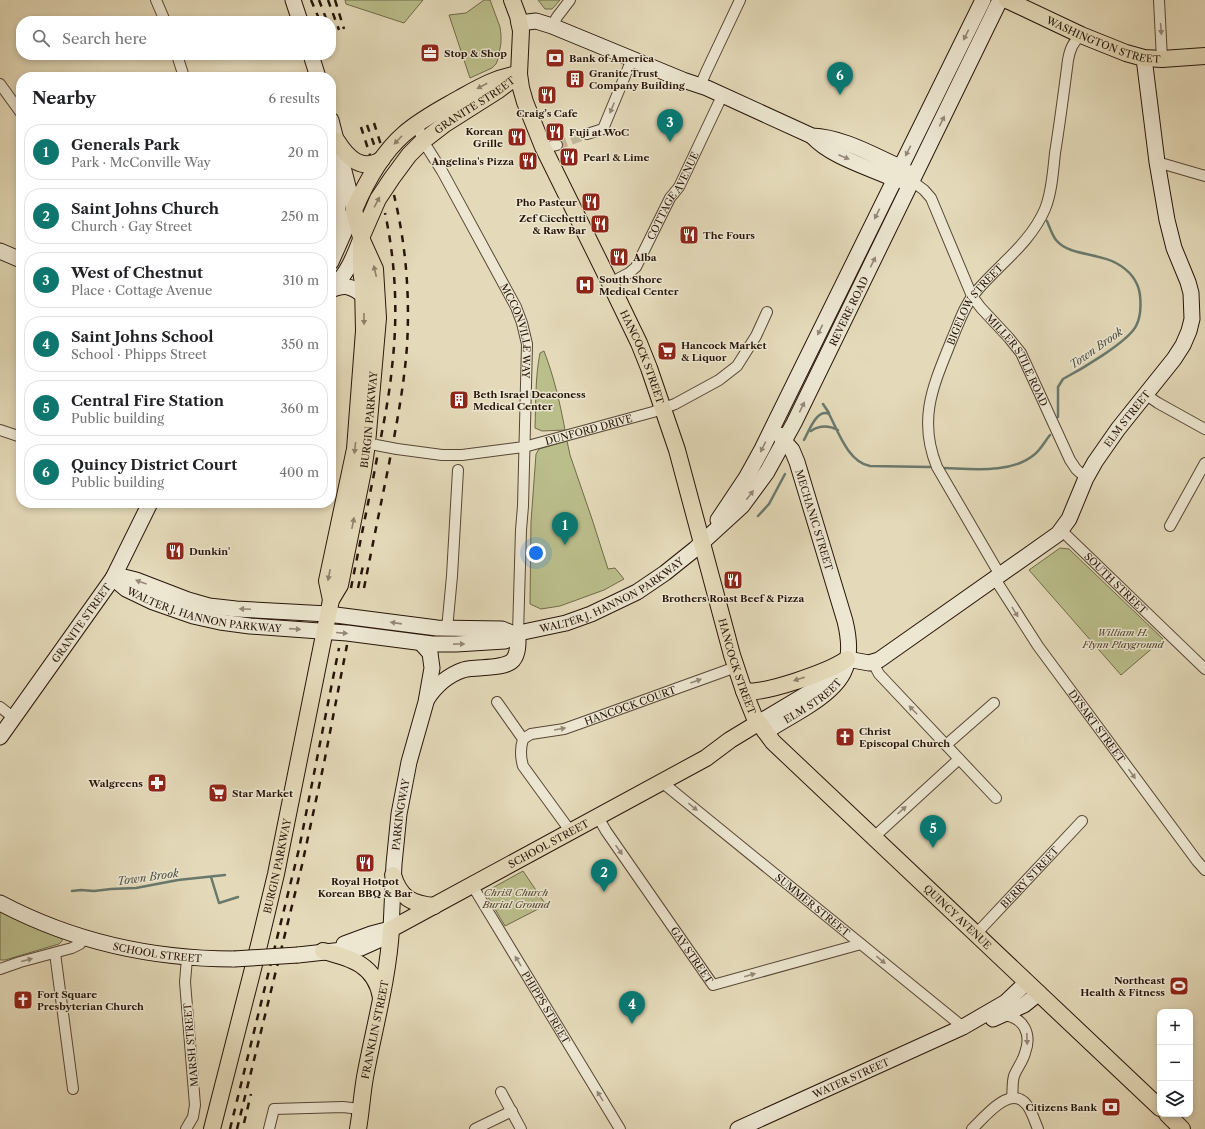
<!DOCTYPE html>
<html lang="en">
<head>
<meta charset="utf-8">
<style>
  body { margin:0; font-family:"Libre Caslon Text",serif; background:#f6f6f6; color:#202124 }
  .controls { position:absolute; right:12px; bottom:12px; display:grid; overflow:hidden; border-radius:8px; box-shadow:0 2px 6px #0003 }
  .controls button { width:36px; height:36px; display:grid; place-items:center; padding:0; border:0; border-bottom:1px solid #e0e0e0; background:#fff; color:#202124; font:20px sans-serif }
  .you { position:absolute; left:536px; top:553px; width:14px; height:14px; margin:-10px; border:3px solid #fff; border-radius:50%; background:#1a73e8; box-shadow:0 0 0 6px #1a73e833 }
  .badge { display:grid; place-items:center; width:26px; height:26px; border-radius:50%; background:#0f766e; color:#fff; font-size:13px; font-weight:700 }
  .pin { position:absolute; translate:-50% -33px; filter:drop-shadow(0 1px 2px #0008) }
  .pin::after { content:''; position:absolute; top:21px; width:14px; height:12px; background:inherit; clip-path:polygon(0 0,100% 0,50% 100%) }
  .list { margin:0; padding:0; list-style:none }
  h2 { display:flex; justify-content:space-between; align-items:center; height:52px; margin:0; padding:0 16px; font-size:17px }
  h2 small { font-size:13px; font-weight:400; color:#757577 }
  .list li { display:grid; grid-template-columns:26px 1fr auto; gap:12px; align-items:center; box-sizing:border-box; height:56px; margin:0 8px 8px; padding:0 8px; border:1px solid #e0e0e0; border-radius:16px }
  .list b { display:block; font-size:15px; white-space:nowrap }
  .list p { margin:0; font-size:13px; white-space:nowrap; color:#757577 }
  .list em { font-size:13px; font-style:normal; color:#757577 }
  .icon { flex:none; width:22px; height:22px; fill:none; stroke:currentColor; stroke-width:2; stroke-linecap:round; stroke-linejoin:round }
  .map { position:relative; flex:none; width:1205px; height:1129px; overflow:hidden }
  .search { position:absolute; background:#fff; box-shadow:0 2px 6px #0003; left:16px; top:16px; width:320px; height:44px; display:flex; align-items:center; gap:10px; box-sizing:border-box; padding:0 14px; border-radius:16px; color:#757577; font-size:15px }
  .panel { position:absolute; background:#fff; box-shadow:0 2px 6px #0003; left:16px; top:72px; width:320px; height:436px; border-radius:16px }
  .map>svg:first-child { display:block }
  .green { fill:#babe8b; stroke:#706a4a }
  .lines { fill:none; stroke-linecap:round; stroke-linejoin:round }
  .stream { stroke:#69796d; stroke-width:2.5 }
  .street-tunnel { stroke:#beb396; stroke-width:10; stroke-dasharray:10 5; stroke-linecap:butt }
  .street-casing { stroke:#564635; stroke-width:12 }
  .secondary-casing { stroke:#271509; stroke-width:17 }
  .primary-casing { stroke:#271509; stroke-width:18 }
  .street { stroke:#ede7d2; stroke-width:10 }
  .secondary { stroke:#ede7d2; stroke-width:15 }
  .primary { stroke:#e4dab9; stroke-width:16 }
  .rail { stroke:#271509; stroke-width:2.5; stroke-dasharray:7 7; stroke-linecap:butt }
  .street-bridge-casing { stroke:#564635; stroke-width:12; stroke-linecap:butt }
  .secondary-bridge-casing { stroke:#271509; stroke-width:17; stroke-linecap:butt }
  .street-bridge { stroke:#ede7d2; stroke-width:10 }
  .secondary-bridge { stroke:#ede7d2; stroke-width:15 }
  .oneway { fill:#948878 }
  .oneway2 { fill:#8f816a }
  .labels { text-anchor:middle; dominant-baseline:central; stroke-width:3; stroke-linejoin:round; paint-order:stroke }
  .street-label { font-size:10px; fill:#271509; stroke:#ede7d2 }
  .poi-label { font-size:10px; font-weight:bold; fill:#271509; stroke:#ede7d2; text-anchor:start }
  .park-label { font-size:10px; font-style:italic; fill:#534830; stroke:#ede7d2 }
  .water-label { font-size:11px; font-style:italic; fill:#4e4f43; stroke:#ede7d2 }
</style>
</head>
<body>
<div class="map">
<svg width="1205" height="1129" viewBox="0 0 1205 1129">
  <rect width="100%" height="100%" fill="#e4dab9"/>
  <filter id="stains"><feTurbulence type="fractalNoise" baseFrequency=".005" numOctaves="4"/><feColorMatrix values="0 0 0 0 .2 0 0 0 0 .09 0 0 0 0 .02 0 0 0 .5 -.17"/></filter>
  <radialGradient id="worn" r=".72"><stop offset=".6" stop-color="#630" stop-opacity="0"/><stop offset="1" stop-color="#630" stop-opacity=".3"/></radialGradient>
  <!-- green -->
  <path class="green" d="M345,0H423L404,23L346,4Z
    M484,0H490L500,27L501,35V43L498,59L496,64L492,68L470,78L449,15L466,13Z
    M538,0H560L552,9H545Z
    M544,351C554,377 560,403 565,430L542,431L535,428C536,403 535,378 540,353Z
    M567,441L570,455L592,519L608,569L615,568L624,579L604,590L560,606L541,609L530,604L531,522L536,454L539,449Z
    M1060,548L1069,549L1163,639L1121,675L1029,570Z
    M523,871L546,905L505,926L485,892Z
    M0,911L25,923L62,937V941L59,944L5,960H0Z"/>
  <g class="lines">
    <!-- stream -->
    <path class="stream" d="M1047,221C1050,228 1052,235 1056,240C1069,256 1099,253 1116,263C1129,270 1138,280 1140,295C1141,305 1141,317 1136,326C1128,342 1080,370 1063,379L1058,387V417
      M823,404L829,413
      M811,431C820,425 828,425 838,430
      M804,440C809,431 817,408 829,414C838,431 848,462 870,466L930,467
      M945,468C973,469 1012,474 1035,454C1041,449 1045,441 1050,435
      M758,516L769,504L785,474
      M211,877L219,903L238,897
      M72,891L81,890L94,891L111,889L136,888L178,880L225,875"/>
    <!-- street-tunnel -->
    <path class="street-tunnel" d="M557,145L587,134"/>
    <!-- street casing -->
    <g class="street-casing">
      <g id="street">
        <path d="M156,0L165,21"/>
        <path d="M1159,0L1162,59"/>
        <path d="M552,26L557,17L570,0"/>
        <path d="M177,55L184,77"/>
        <path d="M0,84L21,113"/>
        <path d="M700,86L706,72L740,0"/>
        <path id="s1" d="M417,124L423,141L442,171L516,307L522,323L527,344L523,506L521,530L518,633"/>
        <path d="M587,134L603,129L632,59"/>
        <path d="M544,148L557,145"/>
        <path d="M1157,162L1205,176"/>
        <path id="s2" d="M912,181L924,190L931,198L972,296L981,308L1009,338L1021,353L1070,460L1076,469L1086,478"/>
        <path id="s3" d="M610,283L629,273L636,267L670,198L679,187L722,96"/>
        <path d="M1145,394L1158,403L1205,429"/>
        <path d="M0,430L21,437"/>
        <path id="s4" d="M397,449L442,455H462L524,447L653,412L675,404L719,380L737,366L756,336L767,312"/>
        <path d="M1170,526L1205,463"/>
        <path id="s5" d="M1062,531L1205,669"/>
        <path id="s6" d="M1000,575L937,467C917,418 934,384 952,339C959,323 964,306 975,293C998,265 1030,244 1045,209C1052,192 1053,171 1055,153C1060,122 1064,91 1068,60C1070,49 1073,42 1081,35"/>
        <path id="s7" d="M995,579L1038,646L1197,861L1205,870"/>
        <path d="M447,629L452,576L458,470"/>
        <path d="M873,663L879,674L996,798"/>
        <path d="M497,702L523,739C520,749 520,756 523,766L571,832"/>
        <path d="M0,707L14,718"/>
        <path id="s8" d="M523,739L531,734L564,729L581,723L736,667"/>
        <path d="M946,745L994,703"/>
        <path id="s9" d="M663,783L963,1027"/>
        <path id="s10" d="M598,817L606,831L713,985L861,944"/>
        <path d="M874,837L959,759"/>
        <path id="s11" d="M472,885L620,1129"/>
        <path id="s12" d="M976,934L1082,821"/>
        <path d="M55,953L73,1089"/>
        <path d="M0,969L20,962L72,948L80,944L84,938"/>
        <path d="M1003,1015C1024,1017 1032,1034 1025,1053C1023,1061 1017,1068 1014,1076C1012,1083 1013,1090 1012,1097"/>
        <path d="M501,1092L521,1129"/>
        <path d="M186,1129L193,1117L195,1105L185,982L187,958"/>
        <path d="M269,1129L274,1109L343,1107L360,1109"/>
        <path d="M475,1129L512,1111"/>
        <path d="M972,1129C986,1116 1012,1081 1029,1108C1033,1115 1035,1122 1038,1129"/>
      </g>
    </g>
    <!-- secondary casing -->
    <g class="secondary-casing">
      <g id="secondary">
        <path d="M293,0L300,21"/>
        <path d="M519,23L536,21L552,26L683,80L707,88L812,136C842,137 873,155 900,167L907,172"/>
        <path d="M311,55L318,77"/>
        <path d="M331,120L354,210L331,262"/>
        <path d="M812,136C831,157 868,167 894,179L903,181"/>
        <path d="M338,170V240"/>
        <path d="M0,251L21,260"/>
        <path d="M331,289C346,276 353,259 360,241"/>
        <path d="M331,290C345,284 351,286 363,295"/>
        <path d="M718,520L746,478L762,449L983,0"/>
        <path id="s13" d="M113,578L126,589L153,602L193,616L220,622L250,626L347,633L432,644H456L505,641L514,634L566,623L591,614L637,592L665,573L695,549L742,506L767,472L794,423L1000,0"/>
        <path d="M113,578L124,577L136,580L188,600L209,606L236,609L328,614L437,628L502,629L514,634"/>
        <path id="s14" d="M847,659L869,663L879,660L1058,534L1069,519L1086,478L1095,462L1118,429L1174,359L1183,345L1189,331L1192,319L1191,293L1188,282L1174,248L1167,220L1157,162L1144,58"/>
        <path d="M427,699C435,687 448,675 463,670C476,666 504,670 513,660C519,653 518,641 518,633"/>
        <path d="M758,723L815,689L839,669"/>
        <path id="s15" d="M765,732C778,724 792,716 805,708C843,685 856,666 845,621L797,462L792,450L782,439L780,435"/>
        <path id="s16" d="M0,737L113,578L150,503"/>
        <path id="s17" d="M0,903C74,942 151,959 234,959"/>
        <path id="s18" d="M391,929L394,864L399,814L409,762L426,702L432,668L430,653L421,643"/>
        <path d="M344,944L371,934L390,929"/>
        <path d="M298,955L361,948L381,939L391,929"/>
        <path d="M993,1019L1024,1005L1039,993"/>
        <path id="s19" d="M738,1129L963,1027L1006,1002L1027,982"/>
      </g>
    </g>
    <!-- primary casing -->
    <g class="primary-casing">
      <g id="primary">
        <path id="s20" d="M512,0L518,16L521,31L519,74L521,88L525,102L543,147L610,283L639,343L649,368L677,450L732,655L744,691L754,716L773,742L1160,1108"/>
        <path id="s21" d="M1007,0L1081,35L1126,53L1144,58L1162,59L1205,56"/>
        <path d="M337,141C347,157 362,173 382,159"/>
        <path id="s22" d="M331,600L327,581L355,449L364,331L363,284L361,270V238L378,199L392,178L409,155L423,141L445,124L497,91L517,76"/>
        <path d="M744,691C763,695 831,671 847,659"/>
        <path d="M393,875C400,898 412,904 434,906"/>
        <path d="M323,951C351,958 376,965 381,998"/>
        <path d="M1167,1114L1182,1129"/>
        <path id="s23" d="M212,1129L259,945L276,874L331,600L340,585L363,471L367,444L378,318L375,269L361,238L354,210C366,182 381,154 404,134C421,119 441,109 460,98C480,87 497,77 519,74"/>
        <path id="s24" d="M358,1129C361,1112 362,1094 365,1077C374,1028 388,979 391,929L706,758L730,740L758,723"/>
      </g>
    </g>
    <!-- street -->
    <use href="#street" class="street"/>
    <!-- secondary -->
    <use href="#secondary" class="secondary"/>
    <!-- primary -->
    <use href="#primary" class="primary"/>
    <!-- rail -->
    <path class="rail" d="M311,0L320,21
      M319,0L327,21
      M328,0L339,30
      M335,0L344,29
      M331,31L332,33
      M374,123L381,145
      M367,125L376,150
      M361,127L370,155
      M351,588C359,548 367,508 375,469C381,435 389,401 392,367C398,316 396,264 385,213
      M358,588L363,566
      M364,588C372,548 380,508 388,469C396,428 404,387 407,346C410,295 406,245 394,195
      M244,1123L251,1094
      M230,1129L299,849L339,648
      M237,1129L302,865L324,763L347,645"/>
    <!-- street-bridge casing -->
    <g class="street-bridge-casing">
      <path id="street-bridge" d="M376,445L397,449"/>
    </g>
    <!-- secondary-bridge casing -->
    <g class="secondary-bridge-casing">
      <path id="secondary-bridge" d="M234,959L298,955"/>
    </g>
    <!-- street-bridge -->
    <use href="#street-bridge" class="street-bridge"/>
    <!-- secondary-bridge -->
    <use href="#secondary-bridge" class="secondary-bridge"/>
  </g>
  <!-- one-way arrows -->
  <defs><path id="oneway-solid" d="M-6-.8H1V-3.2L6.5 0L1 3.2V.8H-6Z"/></defs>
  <g class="oneway">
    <use href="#oneway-solid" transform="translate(1161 29) rotate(86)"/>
    <use href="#oneway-solid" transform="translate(966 35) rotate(116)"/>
    <use href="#oneway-solid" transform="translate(612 108) rotate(113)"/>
    <use href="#oneway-solid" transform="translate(942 121) rotate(-64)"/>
    <use href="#oneway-solid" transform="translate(908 151) rotate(117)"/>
    <use href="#oneway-solid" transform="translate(844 157) rotate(23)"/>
    <use href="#oneway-solid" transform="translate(877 214) rotate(116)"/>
    <use href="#oneway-solid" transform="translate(873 262) rotate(-64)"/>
    <use href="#oneway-solid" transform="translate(820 330) rotate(116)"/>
    <use href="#oneway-solid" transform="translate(802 407) rotate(-64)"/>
    <use href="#oneway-solid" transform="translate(763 447) rotate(117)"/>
    <use href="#oneway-solid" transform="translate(750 495) rotate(-53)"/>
    <use href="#oneway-solid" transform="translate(141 582) rotate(-160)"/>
    <use href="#oneway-solid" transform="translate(245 609) rotate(-177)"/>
    <use href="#oneway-solid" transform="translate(1015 612) rotate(58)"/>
    <use href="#oneway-solid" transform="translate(396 623) rotate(-172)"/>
    <use href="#oneway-solid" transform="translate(295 629) rotate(4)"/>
    <use href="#oneway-solid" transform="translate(342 633) rotate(5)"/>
    <use href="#oneway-solid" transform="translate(459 644) rotate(-1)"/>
    <use href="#oneway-solid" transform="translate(696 681) rotate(-20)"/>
    <use href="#oneway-solid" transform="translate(913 710) rotate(-134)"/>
    <use href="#oneway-solid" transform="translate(560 729) rotate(-10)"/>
    <use href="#oneway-solid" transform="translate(1132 774) rotate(54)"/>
    <use href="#oneway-solid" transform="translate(693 807) rotate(39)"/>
    <use href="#oneway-solid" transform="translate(902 810) rotate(-42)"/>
    <use href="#oneway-solid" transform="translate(619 850) rotate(55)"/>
    <use href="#oneway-solid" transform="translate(27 960) rotate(-15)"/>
    <use href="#oneway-solid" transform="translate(881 960) rotate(39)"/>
    <use href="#oneway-solid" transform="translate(518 961) rotate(-121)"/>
    <use href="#oneway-solid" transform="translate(750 975) rotate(-16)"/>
    <use href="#oneway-solid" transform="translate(1027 1039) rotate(88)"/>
    <use href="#oneway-solid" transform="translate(600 1096) rotate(-121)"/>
  </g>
  <g class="oneway2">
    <use href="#oneway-solid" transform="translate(482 86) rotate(152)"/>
    <use href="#oneway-solid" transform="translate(398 140) rotate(134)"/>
    <use href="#oneway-solid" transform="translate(377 202) rotate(-62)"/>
    <use href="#oneway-solid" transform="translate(375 271) rotate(-103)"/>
    <use href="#oneway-solid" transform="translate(364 319) rotate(89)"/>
    <use href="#oneway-solid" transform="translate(355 448) rotate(96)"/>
    <use href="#oneway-solid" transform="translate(353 523) rotate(-79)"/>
    <use href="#oneway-solid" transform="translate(329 575) rotate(101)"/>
    <use href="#oneway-solid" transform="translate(799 679) rotate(163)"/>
  </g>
  <!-- icons -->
  <defs>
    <g id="office-square" transform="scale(1)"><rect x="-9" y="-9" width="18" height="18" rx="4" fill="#8f2418" stroke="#ede7d2"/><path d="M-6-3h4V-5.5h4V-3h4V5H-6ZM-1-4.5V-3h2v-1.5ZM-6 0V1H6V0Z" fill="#fff"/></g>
    <g id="bank-square" transform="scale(1)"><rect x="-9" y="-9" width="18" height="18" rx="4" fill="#8f2418" stroke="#ede7d2"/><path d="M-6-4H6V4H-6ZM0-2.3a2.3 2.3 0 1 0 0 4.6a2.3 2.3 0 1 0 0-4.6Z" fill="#fff"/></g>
    <g id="building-square" transform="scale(1)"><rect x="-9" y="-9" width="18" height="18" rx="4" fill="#8f2418" stroke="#ede7d2"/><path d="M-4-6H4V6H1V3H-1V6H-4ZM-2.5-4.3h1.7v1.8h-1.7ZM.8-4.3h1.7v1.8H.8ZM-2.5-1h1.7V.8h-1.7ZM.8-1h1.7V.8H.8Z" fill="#fff"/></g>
    <g id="restaurant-square" transform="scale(1)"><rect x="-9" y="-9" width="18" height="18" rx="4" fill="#8f2418" stroke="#ede7d2"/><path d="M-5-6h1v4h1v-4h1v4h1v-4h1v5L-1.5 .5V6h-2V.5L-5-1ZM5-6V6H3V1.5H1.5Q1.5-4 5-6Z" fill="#fff"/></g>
    <g id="hospital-square" transform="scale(1)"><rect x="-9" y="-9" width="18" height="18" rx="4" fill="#8f2418" stroke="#ede7d2"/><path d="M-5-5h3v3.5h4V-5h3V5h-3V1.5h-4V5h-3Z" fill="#fff"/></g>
    <g id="supermarket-square" transform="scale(1)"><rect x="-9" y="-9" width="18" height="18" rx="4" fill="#8f2418" stroke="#ede7d2"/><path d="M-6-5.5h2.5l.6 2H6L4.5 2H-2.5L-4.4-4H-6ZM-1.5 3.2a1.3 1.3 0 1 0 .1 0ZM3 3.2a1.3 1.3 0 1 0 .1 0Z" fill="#fff"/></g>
    <g id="church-square" transform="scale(1)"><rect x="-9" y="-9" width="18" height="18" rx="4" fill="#8f2418" stroke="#ede7d2"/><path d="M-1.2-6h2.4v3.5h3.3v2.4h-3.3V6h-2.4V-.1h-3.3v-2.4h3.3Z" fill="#fff"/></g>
    <g id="pharmacy-square" transform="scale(1)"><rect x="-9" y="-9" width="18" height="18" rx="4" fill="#8f2418" stroke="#ede7d2"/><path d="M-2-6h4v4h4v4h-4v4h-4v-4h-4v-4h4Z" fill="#fff"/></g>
    <g id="stadium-square" transform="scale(1)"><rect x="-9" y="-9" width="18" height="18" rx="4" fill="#8f2418" stroke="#ede7d2"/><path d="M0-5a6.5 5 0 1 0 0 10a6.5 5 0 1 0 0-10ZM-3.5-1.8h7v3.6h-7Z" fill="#fff"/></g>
  </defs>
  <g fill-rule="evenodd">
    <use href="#office-square" x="430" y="53"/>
    <use href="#bank-square" x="555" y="58"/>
    <use href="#building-square" x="575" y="79"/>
    <use href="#restaurant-square" x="547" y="95"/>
    <use href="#restaurant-square" x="555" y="132"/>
    <use href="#restaurant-square" x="517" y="137"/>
    <use href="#restaurant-square" x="569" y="157"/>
    <use href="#restaurant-square" x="528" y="161"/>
    <use href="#restaurant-square" x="591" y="202"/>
    <use href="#restaurant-square" x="600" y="224"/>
    <use href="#restaurant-square" x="689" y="235"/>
    <use href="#restaurant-square" x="619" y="257"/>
    <use href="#hospital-square" x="585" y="285"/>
    <use href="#supermarket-square" x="667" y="351"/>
    <use href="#building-square" x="459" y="400"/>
    <use href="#restaurant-square" x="175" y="551"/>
    <use href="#restaurant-square" x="733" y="580"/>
    <use href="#church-square" x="845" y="737"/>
    <use href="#pharmacy-square" x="157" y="783"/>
    <use href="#supermarket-square" x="218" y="793"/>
    <use href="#restaurant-square" x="365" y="863"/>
    <use href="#stadium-square" x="1179" y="986"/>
    <use href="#church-square" x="23" y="1000"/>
    <use href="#bank-square" x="1111" y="1107"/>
  </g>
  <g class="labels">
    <!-- street labels -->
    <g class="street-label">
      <text stroke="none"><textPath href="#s21" startOffset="105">WASHINGTON STREET</textPath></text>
      <text stroke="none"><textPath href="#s22" startOffset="545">GRANITE STREET</textPath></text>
      <text stroke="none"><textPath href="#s3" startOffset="111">COTTAGE AVENUE</textPath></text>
      <text stroke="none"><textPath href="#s6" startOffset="300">BIGELOW STREET</textPath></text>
      <text stroke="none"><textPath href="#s13" startOffset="904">REVERE ROAD</textPath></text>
      <text stroke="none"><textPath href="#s1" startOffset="232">MCCONVILLE WAY</textPath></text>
      <text stroke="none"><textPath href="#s20" startOffset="385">HANCOCK STREET</textPath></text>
      <text stroke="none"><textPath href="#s2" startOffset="211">MILLER STILE ROAD</textPath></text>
      <text stroke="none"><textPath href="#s14" startOffset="387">ELM STREET</textPath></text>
      <text stroke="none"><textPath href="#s23" startOffset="728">BURGIN PARKWAY</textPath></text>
      <text stroke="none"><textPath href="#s4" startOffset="195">DUNFORD DRIVE</textPath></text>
      <text transform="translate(814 520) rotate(73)">MECHANIC STREET</text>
      <text stroke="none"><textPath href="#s5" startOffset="75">SOUTH STREET</textPath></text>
      <text stroke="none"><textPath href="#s13" startOffset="521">WALTER J. HANNON PARKWAY</textPath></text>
      <text stroke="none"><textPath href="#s13" startOffset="99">WALTER J. HANNON PARKWAY</textPath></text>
      <text stroke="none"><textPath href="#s16" startOffset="140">GRANITE STREET</textPath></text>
      <text stroke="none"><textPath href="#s20" startOffset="709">HANCOCK STREET</textPath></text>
      <text stroke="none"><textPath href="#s15" startOffset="57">ELM STREET</textPath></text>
      <text stroke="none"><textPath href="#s8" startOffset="113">HANCOCK COURT</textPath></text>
      <text stroke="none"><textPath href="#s7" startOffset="179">DYSART STREET</textPath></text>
      <text stroke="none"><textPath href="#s18" startOffset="115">PARKINGWAY</textPath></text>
      <text stroke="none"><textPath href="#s24" startOffset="382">SCHOOL STREET</textPath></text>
      <text stroke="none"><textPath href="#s23" startOffset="271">BURGIN PARKWAY</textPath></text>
      <text stroke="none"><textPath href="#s12" startOffset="78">BERRY STREET</textPath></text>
      <text stroke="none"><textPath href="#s9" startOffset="193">SUMMER STREET</textPath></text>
      <text stroke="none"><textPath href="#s20" startOffset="1048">QUINCY AVENUE</textPath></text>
      <text stroke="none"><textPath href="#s17" startOffset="166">SCHOOL STREET</textPath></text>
      <text stroke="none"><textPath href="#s10" startOffset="167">GAY STREET</textPath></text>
      <text stroke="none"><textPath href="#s11" startOffset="143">PHIPPS STREET</textPath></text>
      <text stroke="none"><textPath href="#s24" startOffset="101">FRANKLIN STREET</textPath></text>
      <text transform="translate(191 1045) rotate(-95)">MARSH STREET</text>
      <text stroke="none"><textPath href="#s19" startOffset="124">WATER STREET</textPath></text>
    </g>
    <!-- poi labels -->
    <g class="poi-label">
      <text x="444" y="53">Stop &amp; Shop</text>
      <text x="569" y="58">Bank of America</text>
      <text x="589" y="73">Granite Trust<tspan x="589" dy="12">Company Building</tspan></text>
      <text x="547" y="113" text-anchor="middle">Craig’s Cafe</text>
      <text x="503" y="131" text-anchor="end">Korean<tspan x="503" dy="12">Grille</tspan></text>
      <text x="569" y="132">Fuji at WoC</text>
      <text x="583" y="157">Pearl &amp; Lime</text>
      <text x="514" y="161" text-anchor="end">Angelina's Pizza</text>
      <text x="577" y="202" text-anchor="end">Pho Pasteur</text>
      <text x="586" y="218" text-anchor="end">Zef Cicchetti<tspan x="586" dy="12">&amp; Raw Bar</tspan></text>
      <text x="703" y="235">The Fours</text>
      <text x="633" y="257">Alba</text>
      <text x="599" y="279">South Shore<tspan x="599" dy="12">Medical Center</tspan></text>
      <text x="681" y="345">Hancock Market<tspan x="681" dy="12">&amp; Liquor</tspan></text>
      <text x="473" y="394">Beth Israel Deaconess<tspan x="473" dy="12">Medical Center</tspan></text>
      <text x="189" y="551">Dunkin'</text>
      <text x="733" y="598" text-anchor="middle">Brothers Roast Beef &amp; Pizza</text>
      <text x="859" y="731">Christ<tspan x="859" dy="12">Episcopal Church</tspan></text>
      <text x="143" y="783" text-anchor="end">Walgreens</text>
      <text x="232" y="793">Star Market</text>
      <text x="365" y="881" text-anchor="middle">Royal Hotpot<tspan x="365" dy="12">Korean BBQ &amp; Bar</tspan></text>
      <text x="1165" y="980" text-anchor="end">Northeast<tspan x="1165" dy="12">Health &amp; Fitness</tspan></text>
      <text x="37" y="994">Fort Square<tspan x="37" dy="12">Presbyterian Church</tspan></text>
      <text x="1097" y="1107" text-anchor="end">Citizens Bank</text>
    </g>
    <!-- park labels -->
    <g class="park-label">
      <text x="1123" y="632">William H.<tspan x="1123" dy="12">Flynn Playground</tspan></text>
      <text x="516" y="892">Christ Church<tspan x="516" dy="12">Burial Ground</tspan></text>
    </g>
    <!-- water labels -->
    <g class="water-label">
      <text transform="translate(1096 348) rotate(-35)">Town Brook</text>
      <text transform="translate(148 877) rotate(-8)">Town Brook</text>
    </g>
  </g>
  <rect width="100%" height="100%" filter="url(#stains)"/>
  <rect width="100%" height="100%" fill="url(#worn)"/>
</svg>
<div class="controls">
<button>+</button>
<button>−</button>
<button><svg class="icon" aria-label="layers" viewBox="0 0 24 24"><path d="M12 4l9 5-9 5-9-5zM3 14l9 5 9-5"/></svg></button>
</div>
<div class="you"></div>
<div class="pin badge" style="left:565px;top:545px">1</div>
<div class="pin badge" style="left:604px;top:892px">2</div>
<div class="pin badge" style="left:670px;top:142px">3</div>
<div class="pin badge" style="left:632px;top:1024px">4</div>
<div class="pin badge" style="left:933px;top:848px">5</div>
<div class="pin badge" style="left:840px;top:95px">6</div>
<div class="search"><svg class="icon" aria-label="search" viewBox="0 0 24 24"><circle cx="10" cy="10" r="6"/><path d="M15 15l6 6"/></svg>Search here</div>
<section class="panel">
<h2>Nearby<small>6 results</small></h2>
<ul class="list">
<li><span class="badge">1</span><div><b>Generals Park</b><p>Park · McConville Way</p></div><em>20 m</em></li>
<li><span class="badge">2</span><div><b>Saint Johns Church</b><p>Church · Gay Street</p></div><em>250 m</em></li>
<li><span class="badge">3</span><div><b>West of Chestnut</b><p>Place · Cottage Avenue</p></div><em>310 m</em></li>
<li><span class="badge">4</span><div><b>Saint Johns School</b><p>School · Phipps Street</p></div><em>350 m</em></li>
<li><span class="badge">5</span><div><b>Central Fire Station</b><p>Public building</p></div><em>360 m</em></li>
<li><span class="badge">6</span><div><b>Quincy District Court</b><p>Public building</p></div><em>400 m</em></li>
</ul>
</section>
</div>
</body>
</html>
